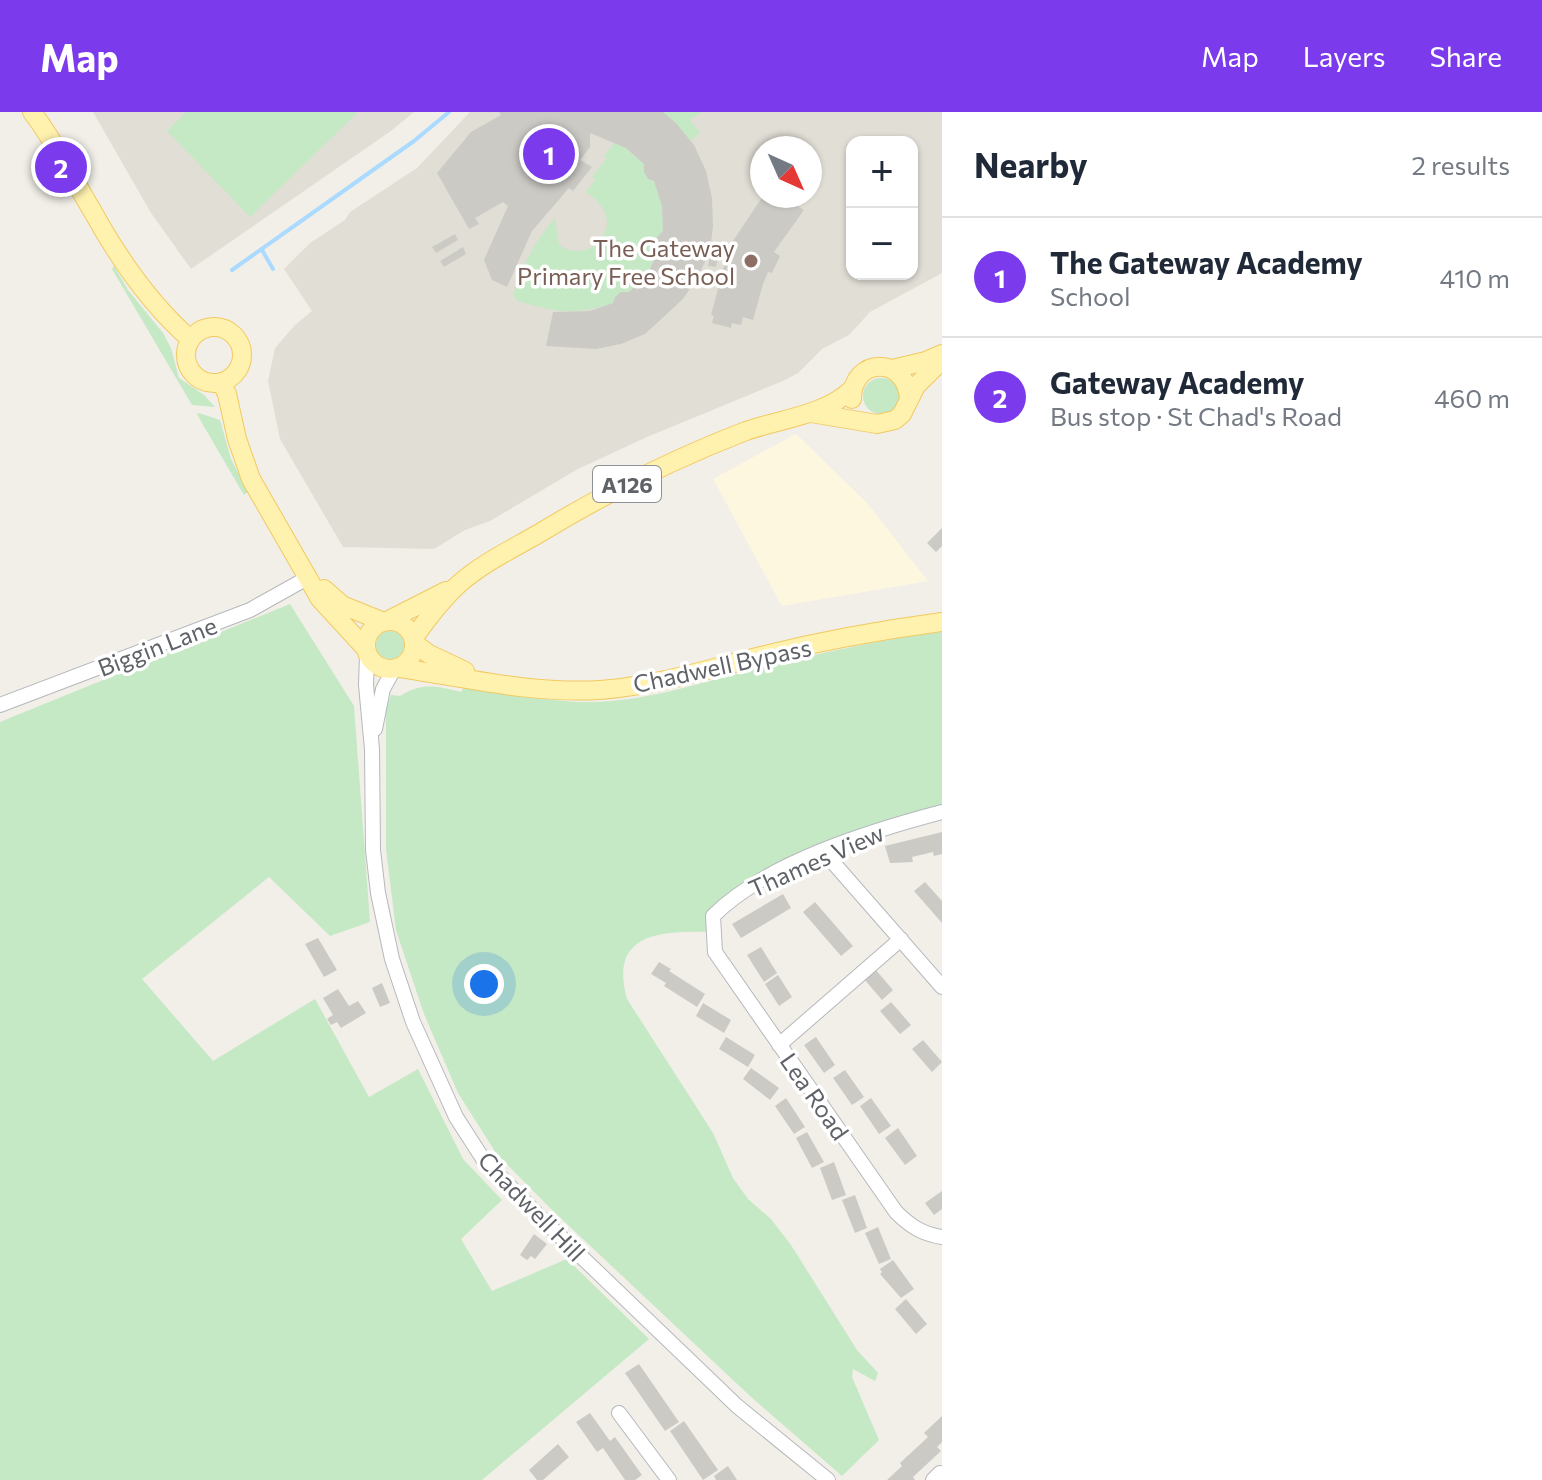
<!DOCTYPE html>
<html lang="en">
<head>
<meta charset="utf-8">
<style>
  body { margin:0; font-family:Commissioner,sans-serif; background:#f2f2f3; color:#1f2937 }
  .controls { position:absolute; right:24px; top:24px; display:grid; overflow:hidden; border-radius:16px; box-shadow:0 2px 6px #0004 }
  .controls button { width:72px; height:72px; display:grid; place-items:center; padding:0; border:0; border-bottom:2px solid #e0e1e3; background:#fff; color:#1f2937; font:40px sans-serif }
  .compass { position:absolute; left:750px; top:24px; width:72px; height:72px; border-radius:50%; background:#fff; box-shadow:0 2px 6px #0004; rotate:135deg }
  .you { position:absolute; left:484px; top:872px; width:28px; height:28px; margin:-20px; border:6px solid #fff; border-radius:50%; background:#1a73e8; box-shadow:0 0 0 12px #1a73e833 }
  .badge { display:grid; place-items:center; width:52px; height:52px; border-radius:50%; background:#7c3aed; color:#fff; font-size:26px; font-weight:700 }
  .pin { position:absolute; translate:-50% -50%; border:4px solid #fff; box-shadow:0 2px 8px #0006 }
  .list { margin:0; padding:0; list-style:none }
  h2 { display:flex; justify-content:space-between; align-items:center; height:104px; margin:0; padding:0 32px; font-size:34px }
  h2 small { font-size:26px; font-weight:400; color:#747a83 }
  .list li { display:grid; grid-template-columns:52px 1fr auto; gap:24px; align-items:center; box-sizing:border-box; height:120px; padding:0 32px; border-top:2px solid #e0e1e3 }
  .list b { display:block; font-size:30px; white-space:nowrap }
  .list p { margin:0; font-size:26px; white-space:nowrap; color:#747a83 }
  .list em { font-size:26px; font-style:normal; color:#747a83 }
  .map { position:relative; flex:none; width:942px; height:1368px; overflow:hidden }
  header { display:flex; align-items:center; gap:48px; box-sizing:border-box; height:112px; padding:0 40px; background:#7c3aed; color:#fff }
  header strong { font-size:38px }
  nav { display:flex; gap:44px; margin-inline-start:auto; font-size:28px }
  main { display:flex }
  aside { flex:1; background:#fff }
  .map>svg:first-child { display:block }
  .commercial { fill:#fef7e0 }
  .education { fill:#e1ded6; fill-rule:evenodd }
  .green { fill:#c5e8c5 }
  .lines { fill:none; stroke-linecap:round; stroke-linejoin:round }
  .stream { stroke:#aadaff; stroke-width:4 }
  .building { fill:#cccac5 }
  .minor-casing { stroke:#b5b8bc; stroke-width:16 }
  .major-casing { stroke:#f2c960; stroke-width:20 }
  .minor { stroke:#fff; stroke-width:14 }
  .major { stroke:#fff2af; stroke-width:18 }
  .education-dot { fill:#8d6e63; stroke:#fff; stroke-width:3 }
  .labels { text-anchor:middle; dominant-baseline:central; stroke-width:7; stroke-linejoin:round; paint-order:stroke }
  .shield { fill:#fff; stroke:#8f9295; stroke-width:2 }
  .shield-label { font-size:22px; font-weight:bold; fill:#5f6368 }
  .education-label { font-size:24px; fill:#785e54; stroke:#fff; text-anchor:end }
  .street-label { font-size:24px; fill:#5f6368; stroke:#fff }
</style>
</head>
<body>
<header>
<strong>Map</strong>
<nav><a>Map</a><a>Layers</a><a>Share</a></nav>
</header>
<main>
<div class="map">
<svg width="942" height="1368" viewBox="0 0 942 1368">
  <rect width="100%" height="100%" fill="#f1efe8"/>
  <!-- commercial -->
  <path class="commercial" d="M796,322L867,391L928,469L782,494L713,367Z"/>
  <!-- education -->
  <path class="education" d="M93,0H414L391,19L191,157L151,101Z
    M470,0H942V161L870,200L849,223L822,237L798,261L785,268L647,325L578,357L490,409L465,418L434,437L343,435L280,327L268,269L275,236L295,213L312,199L284,157L310,131L345,108L350,100L417,56ZM852,30H912V162H852ZM762,36H810V84H762Z"/>
  <!-- green -->
  <path class="green" d="M186,0H358L250,105L167,19Z
    M663,0H702L690,8L700,21L691,29L676,11Z
    M615,30L626,36L644,52V60L648,67L654,69L662,94L663,119L657,125L656,134L659,139L647,162L629,180C620,180 615,182 613,191C574,204 555,200 517,189L513,183C521,155 536,128 555,106L559,133C590,156 633,110 586,80L595,68L592,65L606,47L604,44Z
    M114,154L128,178L163,221L171,236L179,266L204,283L215,295L192,293L112,157Z
    M863 284a18 18 0 1 1 36 0a18 18 0 1 1-36 0Z
    M199,301L220,308L231,347L248,380L244,383L202,311L197,302Z
    M290,492L354,594L370,810L330,824L269,765L142,867L213,949L315,887L369,985L418,957L463,1047L502,1088L461,1127L492,1179L567,1147L649,1227L482,1368H0V610Z
    M376 533a14 14 0 1 1 28 0a14 14 0 1 1-28 0Z
    M942,520V695L922,702L729,787L713,820C663,819 608,819 627,887L713,1021L733,1066L748,1087L771,1107L791,1133L857,1238L878,1261L875,1269L853,1257L852,1265L879,1328L842,1364L750,1284L550,1096L496,1041L458,981L424,902L396,818L386,737V598L391,583L400,584C422,570 437,574 461,580L466,572C508,580 550,591 593,590C643,589 690,574 737,562C805,545 873,528 942,520Z"/>
  <g class="lines">
    <!-- stream -->
    <path class="stream" d="M262,138L273,157
      M232,158L414,29L449,0"/>
  </g>
  <!-- building -->
  <path class="building" d="M499,0H663L676,11L694,33L706,59L712,86L713,114L711,131L718,129L717,133L729,135L763,84L800,86L796,93L804,98L774,140L780,144L772,161L768,160L763,172L753,208L743,205L741,213L732,211L731,216L712,211L714,204L711,203L726,147L718,145L716,155L708,154L710,143H708L698,165L683,187L645,222L621,232L596,237L546,234L553,200L590,199L613,191L615,185L621,180H629L647,162L659,139L656,135L657,125L663,119L662,94L654,69L648,67L644,60V52L626,36L590,21V35L580,48L592,55L573,79L569,76L532,119L507,175L492,168L484,148L508,94L503,90L475,106L479,112L469,117L437,61L471,20L501,3Z
    M455,122L458,128L436,141L432,135Z
    M463,135L466,142L444,155L440,149Z
    M942,416V434L936,440L927,431Z
    M942,720V742L934,744L933,740L912,745L913,750L890,751L885,734Z
    M925,770L942,789V811L914,779Z
    M783,782L791,796L741,826L732,812Z
    M815,790L853,834L841,844L803,800Z
    M318,826L337,858L324,865L305,832Z
    M761,835L777,861L764,870L747,843Z
    M659,850L671,857L669,859L705,882L697,895L664,874L666,871L651,862Z
    M875,857L893,878L882,888L864,867Z
    M778,863L792,885L779,894L765,872Z
    M382,871L390,891L380,895L372,876Z
    M338,877L349,894L358,889L366,901L341,916L337,910L331,913L327,907L333,903L323,886Z
    M891,890L911,913L900,922L880,899Z
    M703,891L731,908L724,921L696,904Z
    M726,925L755,943L748,955L719,937Z
    M816,925L835,953L824,961L804,933Z
    M923,928L942,950L932,960L912,937Z
    M751,956L779,976L770,988L743,967Z
    M845,958L864,985L852,993L833,966Z
    M786,986L805,1015L794,1022L775,994Z
    M871,986L891,1014L879,1022L860,994Z
    M898,1016L917,1044L905,1053L885,1026Z
    M807,1020L824,1050L812,1056L796,1026Z
    M834,1050L846,1083L832,1088L820,1056Z
    M942,1079V1097L934,1103L925,1091Z
    M855,1083L867,1116L855,1121L842,1088Z
    M878,1115L891,1147L879,1152L865,1121Z
    M534,1122L547,1132L535,1147L531,1144L527,1148L520,1143Z
    M893,1148L914,1177L901,1186L880,1162L882,1160L880,1157Z
    M906,1187L927,1212L916,1222L895,1197Z
    M639,1252L679,1310L665,1319L625,1261Z
    M590,1301L610,1329L615,1325L642,1363L635,1368H625L603,1336L597,1340L576,1310Z
    M942,1304V1330L937,1335L941,1339L913,1365L915,1368H887L902,1354L900,1351L928,1325L924,1321Z
    M684,1309L718,1358L703,1368L670,1319Z
    M558,1332L569,1345L543,1368H537L529,1358Z
    M728,1354L737,1368H716L714,1364Z"/>
  <g class="lines">
    <!-- minor casing -->
    <g class="minor-casing">
      <path id="minor" d="M367,543L366,573L372,637L373,738L378,781L392,847L413,910L456,1005L483,1047L539,1104L737,1294L828,1368
        M0,593L250,498L309,465
        M375,617L383,577L394,557
        M942,700C870,719 766,751 713,804L715,840L896,1100C910,1114 922,1122 942,1125
        M823,739L942,875
        M779,933L901,827
        M619,1301L669,1368
        M933,1368L940,1361L942,1363"/>
    </g>
    <!-- major casing -->
    <g class="major-casing">
      <path id="major" d="M32,0C56,31 73,67 93,100C119,147 150,192 190,227
        M186 243a28 28 0 1 1 56 0a28 28 0 1 1-56 0Z
        M892,257L926,249L942,242
        M221,270L227,282L237,327L251,367L320,487L366,537
        M852,287C852,244 907,244 909,287
        M811,301L877,312L895,308L902,302L916,274L942,248
        M324,477L342,493L384,510
        M366 533a24 24 0 1 1 48 0a24 24 0 1 1-48 0Z
        M387,509L446,479
        M413,527C427,507 442,487 460,471C483,451 512,437 538,422C604,382 673,347 746,319C780,307 826,303 852,277
        M414,531L429,542L465,559
        M400,556C466,566 532,582 600,578C655,574 708,557 761,544C821,529 882,518 942,510"/>
    </g>
    <!-- minor -->
    <use href="#minor" class="minor"/>
    <!-- major -->
    <use href="#major" class="major"/>
  </g>
  <!-- markers -->
  <circle class="education-dot" cx="751" cy="149" r="8"/>
  <g class="labels">
    <!-- shield labels -->
    <rect class="shield" x="593" y="354" width="68" height="36" rx="6"/>
    <g class="shield-label">
      <text x="627" y="372">A126</text>
    </g>
    <!-- education labels -->
    <g class="education-label">
      <text x="735" y="135">The Gateway<tspan x="735" dy="28">Primary Free School</tspan></text>
    </g>
    <!-- street labels -->
    <g class="street-label">
      <text transform="translate(157 534) rotate(-21)">Biggin Lane</text>
      <text transform="translate(722 553) rotate(-12)">Chadwell Bypass</text>
      <text transform="translate(816 748) rotate(-24)">Thames View</text>
      <text transform="translate(815 984) rotate(55)">Lea Road</text>
      <text transform="translate(532 1094) rotate(46)">Chadwell Hill</text>
    </g>
  </g>
</svg>
<div class="controls">
<button>+</button>
<button>−</button>
</div>
<svg class="compass" viewBox="-18 -18 36 36"><path d="M0-13l5 13h-10z" fill="#e53935"/><path d="M0 13l5-13h-10z" fill="#747a83"/></svg>
<div class="you"></div>
<div class="pin badge" style="left:549px;top:42px">1</div>
<div class="pin badge" style="left:61px;top:55px">2</div>
</div>
<aside>
<h2>Nearby<small>2 results</small></h2>
<ul class="list">
<li><span class="badge">1</span><div><b>The Gateway Academy</b><p>School</p></div><em>410 m</em></li>
<li><span class="badge">2</span><div><b>Gateway Academy</b><p>Bus stop · St Chad's Road</p></div><em>460 m</em></li>
</ul>
</aside>
</main>
</body>
</html>
